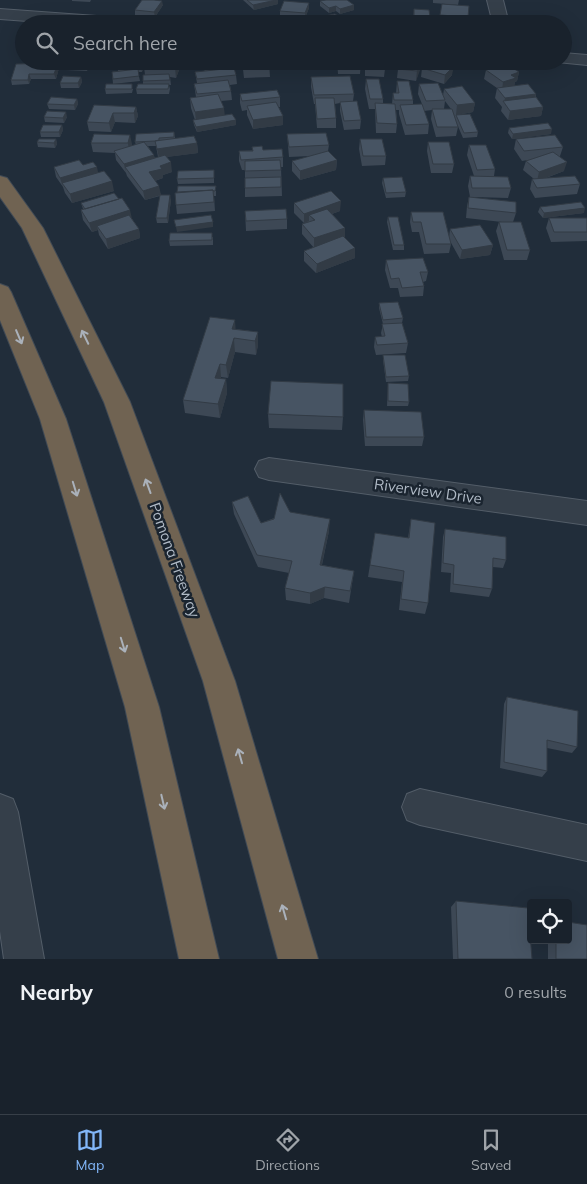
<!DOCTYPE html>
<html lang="en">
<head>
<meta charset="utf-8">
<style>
  body { margin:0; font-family:Mulish,sans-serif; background:#262f38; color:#f1f3f6 }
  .controls { position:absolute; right:15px; bottom:15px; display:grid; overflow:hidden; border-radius:5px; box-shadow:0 5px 20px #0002 }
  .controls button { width:45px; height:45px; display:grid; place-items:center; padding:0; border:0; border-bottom:1px solid #373f48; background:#19222c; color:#f1f3f6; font:25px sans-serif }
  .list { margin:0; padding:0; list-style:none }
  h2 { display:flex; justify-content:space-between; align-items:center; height:65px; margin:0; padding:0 20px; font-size:21px }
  h2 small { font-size:16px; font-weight:400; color:#9fa4a9 }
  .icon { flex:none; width:28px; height:28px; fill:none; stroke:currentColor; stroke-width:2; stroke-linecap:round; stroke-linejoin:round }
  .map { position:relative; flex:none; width:587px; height:959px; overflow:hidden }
  .search { position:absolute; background:#19222c; box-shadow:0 5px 20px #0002; left:15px; right:15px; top:15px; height:55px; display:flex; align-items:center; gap:12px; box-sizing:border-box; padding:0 18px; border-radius:28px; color:#9fa4a9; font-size:19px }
  .sheet { height:155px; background:#19222c }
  nav { display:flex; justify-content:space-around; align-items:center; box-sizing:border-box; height:70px; border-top:1px solid #373f48; background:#19222c; font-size:14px; color:#9fa4a9 }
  nav a { display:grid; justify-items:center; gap:2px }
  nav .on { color:#82b7f9 }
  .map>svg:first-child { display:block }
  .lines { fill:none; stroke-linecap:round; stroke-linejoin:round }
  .minor-casing { stroke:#535d68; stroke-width:2 }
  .highway-casing { stroke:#404a55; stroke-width:2 }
  .minor { fill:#353f4a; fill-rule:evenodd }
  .highway { fill:#706352; fill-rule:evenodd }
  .wall { fill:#3d4855; fill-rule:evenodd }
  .shaded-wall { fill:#323b45 }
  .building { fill:#475463; stroke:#323b45 }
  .oneway { stroke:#aab1ba }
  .labels { text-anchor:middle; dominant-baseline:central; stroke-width:5; stroke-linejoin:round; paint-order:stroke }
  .street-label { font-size:15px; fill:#b0bac6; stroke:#1a242f }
</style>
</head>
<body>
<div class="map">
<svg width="587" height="959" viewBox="0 0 587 959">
  <rect width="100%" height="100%" fill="#212d3a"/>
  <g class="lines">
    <!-- minor casing -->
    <g class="minor-casing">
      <path id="minor" d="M487,0H503L509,24H493Z
        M0,9L138,19L144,21L146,24H69L0,19Z
        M563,53L587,55V65L557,62L563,61Z
        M269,458L587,501V525L269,480L259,477L255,469L259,461Z
        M420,789L587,825V861L420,825L407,820L402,807L407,794Z
        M0,794L13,799L18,812L44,959H4L0,931Z"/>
    </g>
    <!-- highway casing -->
    <g class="highway-casing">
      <path id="highway" d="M0,176L7,178L43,228L130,402L235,681L318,959H278L203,681L104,402L22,228L0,197Z
        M0,284L8,287L11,292L66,419L159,707L219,959H179L125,707L40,419L0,320Z"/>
    </g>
    <!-- minor -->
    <use href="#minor" class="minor"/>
    <!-- highway -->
    <use href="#highway" class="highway"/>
  </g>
  <!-- wall -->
  <path class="wall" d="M72,0H91L90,2L72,1Z
    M243,0H278V4L254,10Z
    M433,0H459L458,5L433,3Z
    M320,1L354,5V10L340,14L336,11L329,13L320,6Z
    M309,3V8L305,18L280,16V11Z
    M442,4L468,17V22L440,19Z
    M163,5L155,17L135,15V10Z
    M414,9L430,17L429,21H413Z
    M325,16L341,24H328L324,20Z
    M66,61H90V64L87,71L65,70L64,65Z
    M112,61H145L143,63L144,66L142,72H138L140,81L113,84L112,72L118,71V67L119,62H113Z
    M146,61H178L179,70L176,78L170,77L171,85H169L170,89L169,94H137L136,89L143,84V75H145L144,67Z
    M200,61H242V66L234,69L236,75L237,84L230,85L231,91L232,100L221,101L224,115L236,125L197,132L194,125L193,120H195L191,108L190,98L196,97L194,84L197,83L195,72L205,71L200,66Z
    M242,61H269L270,77L244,78Z
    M337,61H361L360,74H338Z
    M386,61L384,77L365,76V66Z
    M401,61H422L416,81L397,78L398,69Z
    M446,61L445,64L452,75L444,84L421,77L422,68Z
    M58,63L59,68L56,79H31L29,84L12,85L11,80Z
    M486,70L519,72L517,81L515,82L514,86L536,94V97L543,107L541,116L508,120L501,111L502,107L495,98L497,88L484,79Z
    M81,77L82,82L79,88H61L60,83Z
    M311,77L354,94L353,101L361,120L360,129L344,130L340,111V103L335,104L336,118V128H317L315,104H314L311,87Z
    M366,79L383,99V103L392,104L393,93H396L397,81L413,100V104H422L418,94L419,84L443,95L444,89L475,103L473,112L457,115L478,132L477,137L463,138L457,124L458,127L456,136L436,137L431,119L432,110L424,111L429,124L428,134L405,135L399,114V110H396L397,124L396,133H376L375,109H369L365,89ZM445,101L451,109H444Z
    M105,89H133L132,93L106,94Z
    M240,94L280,97V107H278L283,125L253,129L247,115V110L242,111L240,103Z
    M77,99L78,104L75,110L49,109L47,104Z
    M94,105L136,107L138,116L135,123L115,122L111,132L89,131L87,122Z
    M44,117H67L64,123L45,122Z
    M62,125L63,130L60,137H41L40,132Z
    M509,128L551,134L512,139L508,133Z
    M174,132L175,138L197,143L198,153L166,157L172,172L163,175V178L155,181L161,195L171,200L168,223H157L156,218L160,196L145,200L127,176L126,173L116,160L115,153L93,152L91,143L94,134L132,144L131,146L136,145L135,142ZM148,146H156L158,157L155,158Z
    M287,134L329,145L328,151L337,160L336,170L300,180L292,171V161L311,156L289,157Z
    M56,139L57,144L55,148L38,147L37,142Z
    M360,139L386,156L385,165L362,166L359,149Z
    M516,139L563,147L560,156L564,171L546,178L580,184L577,194L535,198L530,189L532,179H534L523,170L526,161L528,160L522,161L514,149Z
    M428,142L454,164L452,173H431L427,151Z
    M469,145L495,169L494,176L511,188L508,198L473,197L516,213L513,222L530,250L527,260H504L496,231L499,222H502L466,218L467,206L469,197H470L468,186L470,176H474L467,155Z
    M263,150L283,157V167H281L282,196L245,197V170H242L239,161V151Z
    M83,165L98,173L114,191L72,203L65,193L63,187L56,177L54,167Z
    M214,175V183L178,184L177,179Z
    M383,178L406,192L405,197L386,198L382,183Z
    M178,186L216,191V196H214L215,211L177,214L176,205Z
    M81,203L132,219L139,229L140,238L108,249L99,235L98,230L92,232L83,220L81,210L83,209Z
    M294,203L340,211L332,214L345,228V238L355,248V258L316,273L304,261V251L314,248L302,234V224L309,221L304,223L294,213Z
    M540,207L584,213L543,218L538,212Z
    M245,211L287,219V229L246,231Z
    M411,212L449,237L450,229L493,245L490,255L460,259L450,241L451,244L449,253L424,254L419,232H412L410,222Z
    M388,217L404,245V250H393L387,222Z
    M549,218H587V241L551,242L546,228Z
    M213,237V245L170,246L169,241Z
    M386,260L428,272L426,281L423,282L424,286L423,296L400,297L398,288H390L385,270Z
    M379,303L403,318L402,323L408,343L406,353L376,355L374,347L375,337H382L381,333L383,324L379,308Z
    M235,320V329L258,332V345L256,355L235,352L228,378L221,377V379H226L227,393L220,418L185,413L183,400Z
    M383,355L409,376L408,381L386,382L383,360Z
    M388,383L409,402L408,406H387Z
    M364,410L424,437L422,446H365L363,420Z
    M268,414L343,417L342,430L269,428Z
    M232,502L261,523L290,512L329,531L322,565L354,571L349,603L324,598L310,604L286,600L285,588L289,573L258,567L234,514Z
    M411,519L428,603L425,614L399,610L402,582L368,577L375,533L408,538Z
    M445,529L506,560L503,568L493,567L492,589L489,597L450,592L451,573L441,572L443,537Z
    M507,697L577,747L572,753L547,748V771L542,777L500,768L504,704Z
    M456,901L532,959H453L451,907Z
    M548,940H568L587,959H548Z"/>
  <!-- shaded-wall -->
  <path class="shaded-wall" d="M276,0H278V4L254,10L253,5Z
    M162,1L163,5L155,17L154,12Z
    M309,3V8L305,18V13Z
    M354,5V10L340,14V9Z
    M336,6V11L329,13V8Z
    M342,19L341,24H331V22Z
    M88,61H90V64L87,71L86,66Z
    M143,61L144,66L142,72L141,68Z
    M177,61H178L179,70L176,78L175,68Z
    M226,61H242V66L209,75V66Z
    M421,61H422V65L416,81L417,71Z
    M58,63L59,68L56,79L54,74Z
    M454,66L452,75L444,84L445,75Z
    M519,72L517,81L515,82L514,87L502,91L503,82L511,75Z
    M29,74L31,79L29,84L28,80Z
    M81,77L82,82L79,88L78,83Z
    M536,94L534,104L504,102L505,98Z
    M77,99L78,104L75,110L74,105Z
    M475,103L473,112L456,115L457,105Z
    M136,107L138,116L135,123L134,113Z
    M543,107L541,116L508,120L510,111Z
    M224,108L225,117L196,121L195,112Z
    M66,112L67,117L64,123L63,118Z
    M113,113L115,122L111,132L109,123Z
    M283,116V125L253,129V120Z
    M236,120V125L197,132L196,127Z
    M62,125L63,130L60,137L59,132Z
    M552,129L551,134L512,139L513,134Z
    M130,135L132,144L129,153L128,143Z
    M56,139L57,144L55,148L54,143Z
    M197,143L198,153L159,158L157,149Z
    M154,155L156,164L125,167L126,173L124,164Z
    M337,160L336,170L300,180V171Z
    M171,162L172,172L163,175V178L151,182L149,172L160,166Z
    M567,162L564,171L537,181L539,172Z
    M97,167L99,177L62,183L63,187L60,178Z
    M112,181L114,191L72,203L70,194Z
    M159,186L161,195L145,200L143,191Z
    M170,195L171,200L168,223L167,218Z
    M341,201L340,211L314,220L309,215V221L304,223V214Z
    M585,208L584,213L543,218L544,213Z
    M130,210L132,219L97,226L98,230L92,232L89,223Z
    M213,222V227L177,232L176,227Z
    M345,228V238L314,248V238Z
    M139,229L140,238L108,249L106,239Z
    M493,245L490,255L460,259L462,250Z
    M355,248V258L316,273L317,264Z
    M235,320L236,334L234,340L235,352L228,378L226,365L232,329Z
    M258,332V345L256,355L255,341Z
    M220,364L221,377L217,392L215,378Z
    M226,379L227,393L220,418L218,404Z
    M330,519L329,531L319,577L320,565Z
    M325,587L324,598L310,604V593Z"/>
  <!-- building -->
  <path class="building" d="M142,0H154L162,1L154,12L135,10Z
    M247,0H276L253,5Z
    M326,0H347L354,5L340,9L336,6L329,8L320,1Z
    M284,1L309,3L305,13L280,11Z
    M442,4L469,6L468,17L440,15Z
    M414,9L429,10L430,17L414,16Z
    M335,14L342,19L331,22L325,16Z
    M452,22L473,24H452Z
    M66,61H88L86,66L64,65Z
    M120,61H143L141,68L118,67Z
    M146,61H177L175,68L144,67Z
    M204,61H226L209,66Z
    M242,61H269V67L243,68Z
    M338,61H361V65L338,64Z
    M366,61H386L385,68L365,66Z
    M401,61H421L417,71L398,69Z
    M429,61H444L442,63L454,66L445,75L422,68Z
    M58,63L54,74H29L28,80H11L16,64Z
    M505,63L519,72L511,75L516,78L503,82L486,70Z
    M234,68L236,75L197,79L195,72Z
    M138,69L139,76L113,79L112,72Z
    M169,74L170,80L143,81V75Z
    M63,76L81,77L78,83H60Z
    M350,76L354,94L314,95L311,77Z
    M366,79H379L383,99H370Z
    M228,80L231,91L197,94L194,84Z
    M397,81H409L413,100H394L393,93H399Z
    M438,83L445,100L426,101L419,84Z
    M106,84H132V89H105Z
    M138,84H169L168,89H136Z
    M528,84L536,94L505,98L497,88Z
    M462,86L475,103L457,105L444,89Z
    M277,90L280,97L242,101L240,94Z
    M218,94L224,108L195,112L190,98Z
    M51,97L77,99L74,105L47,104Z
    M536,97L543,107L510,111L503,101Z
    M315,98H334L336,118L317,119Z
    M357,101L361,120L344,121L340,102Z
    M276,102L283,116L253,120L247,106Z
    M375,103L395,104L397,124L377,123Z
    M422,104L429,124L406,125L400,105Z
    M94,105L136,107L134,113H113L109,123L87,122Z
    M432,109H452L458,127H437Z
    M47,111L66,112L63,118L44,117Z
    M232,114L236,120L196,127L193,120Z
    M470,114L478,132L464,133L456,115Z
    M548,123L552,129L513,134L509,128Z
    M43,125H62L59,132H40Z
    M174,132V137L159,138V140L155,141L135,142L136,134Z
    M326,133L329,145L289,147L287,134Z
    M94,134L130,135L128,143H91Z
    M555,135L563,147L524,151L516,139Z
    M194,136L197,143L157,149L155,141Z
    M39,139H56L54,143L37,142Z
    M360,139H382L386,156H363Z
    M144,142L154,155L124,164L114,151Z
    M428,142H449L454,164H433Z
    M469,145H486L495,169L477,170Z
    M262,146L263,150L282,149L283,157L241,160L239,151H253L252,147Z
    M328,151L337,160L300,171L292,161Z
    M553,152L567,162L539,172L526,161Z
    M165,155L171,162L160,166L162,169L149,172L159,186L143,191L125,167Z
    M79,160L83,165L93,162L97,167L60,178L54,167Z
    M280,160L281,170L245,171V161Z
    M214,170V178L177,179L178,171Z
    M104,171L112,181L70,194L62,183Z
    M470,176L508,177L511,188H472Z
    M575,176L580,184L537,188L532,179Z
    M281,177V187L245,188V178Z
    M402,177L406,192L386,193L383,178Z
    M178,186H216L215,191H213V190L177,192Z
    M213,190L214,202L176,205L175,193Z
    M331,191L341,201L304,214L294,203Z
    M114,193L119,199L85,209L81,203Z
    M160,195H170L167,218H156Z
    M469,197L516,202V213L468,208Z
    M122,198L130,210L89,223L81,210Z
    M581,202L585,208L544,213L540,207Z
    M286,209L287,219L246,221L245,211Z
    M327,209L345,228L314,238L302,224L315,220L309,215Z
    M411,212H443L451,244H426L421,222H413Z
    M129,215L139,229L106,239L97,226Z
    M211,215L213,222L176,227L174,220Z
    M388,217H398L404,245H394Z
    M549,218H587V232H554Z
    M499,222H521L530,250H507Z
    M480,225L493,245L462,250L450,229Z
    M170,233H212V240L169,241Z
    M343,236L355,248L317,264L304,251Z
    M423,258L428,272H420L424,286L402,288L399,278L391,279L386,260Z
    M398,302L403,318L383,320L379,303Z
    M210,317L235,320L232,329L258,332L255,341L234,338L226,365L220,364L215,378L226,379L218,404L183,400Z
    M402,323L408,343L377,345L375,337L385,336L382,324Z
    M383,355H405L409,376L386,377Z
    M271,381L343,384V417L268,414Z
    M388,383L408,384L409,402L388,401Z
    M364,410L421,412L424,437H366Z
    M280,493L290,512L330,519L320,565L354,571L350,591L325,587L310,593L285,588L292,561L257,555L232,502L248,496L261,523L274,519Z
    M411,519L435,523L428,603L401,599L404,571L370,565L375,533L409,538Z
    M445,529L506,537V560L493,558L492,589L453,584L454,565L443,563Z
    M507,697L578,711L577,747L547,740V771L504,762Z
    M456,901L528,908L532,959H458Z
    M568,922L587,925V959H556V940H568Z"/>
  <!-- one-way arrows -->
  <defs><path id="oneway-shaft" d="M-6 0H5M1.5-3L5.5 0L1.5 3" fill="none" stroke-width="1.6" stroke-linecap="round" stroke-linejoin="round" transform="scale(1.25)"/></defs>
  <g class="oneway">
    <use href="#oneway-shaft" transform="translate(19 337) rotate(67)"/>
    <use href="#oneway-shaft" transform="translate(85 337) rotate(-116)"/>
    <use href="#oneway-shaft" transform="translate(148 486) rotate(-110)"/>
    <use href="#oneway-shaft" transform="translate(75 489) rotate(73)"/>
    <use href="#oneway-shaft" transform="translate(123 645) rotate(73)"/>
    <use href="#oneway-shaft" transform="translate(240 756) rotate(-106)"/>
    <use href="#oneway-shaft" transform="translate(163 802) rotate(77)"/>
    <use href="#oneway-shaft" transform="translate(284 912) rotate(-106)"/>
  </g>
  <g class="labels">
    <!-- street labels -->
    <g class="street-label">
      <text transform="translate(428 491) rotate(8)">Riverview Drive</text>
      <text transform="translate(175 560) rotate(70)">Pomona Freeway</text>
    </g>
  </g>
</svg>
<div class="controls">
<button><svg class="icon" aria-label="locate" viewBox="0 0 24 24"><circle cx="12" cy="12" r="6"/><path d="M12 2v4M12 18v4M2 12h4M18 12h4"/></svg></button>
</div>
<div class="search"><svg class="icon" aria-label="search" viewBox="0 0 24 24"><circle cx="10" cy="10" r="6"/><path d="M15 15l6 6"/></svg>Search here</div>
</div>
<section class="sheet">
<h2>Nearby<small>0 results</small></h2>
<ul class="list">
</ul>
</section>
<nav>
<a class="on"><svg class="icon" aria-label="map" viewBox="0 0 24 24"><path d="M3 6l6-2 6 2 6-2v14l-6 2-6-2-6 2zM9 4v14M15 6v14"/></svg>Map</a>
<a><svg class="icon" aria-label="directions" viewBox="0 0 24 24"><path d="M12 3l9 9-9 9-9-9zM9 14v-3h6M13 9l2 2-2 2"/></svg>Directions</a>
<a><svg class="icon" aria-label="saved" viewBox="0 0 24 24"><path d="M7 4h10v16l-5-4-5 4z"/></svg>Saved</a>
</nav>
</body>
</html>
